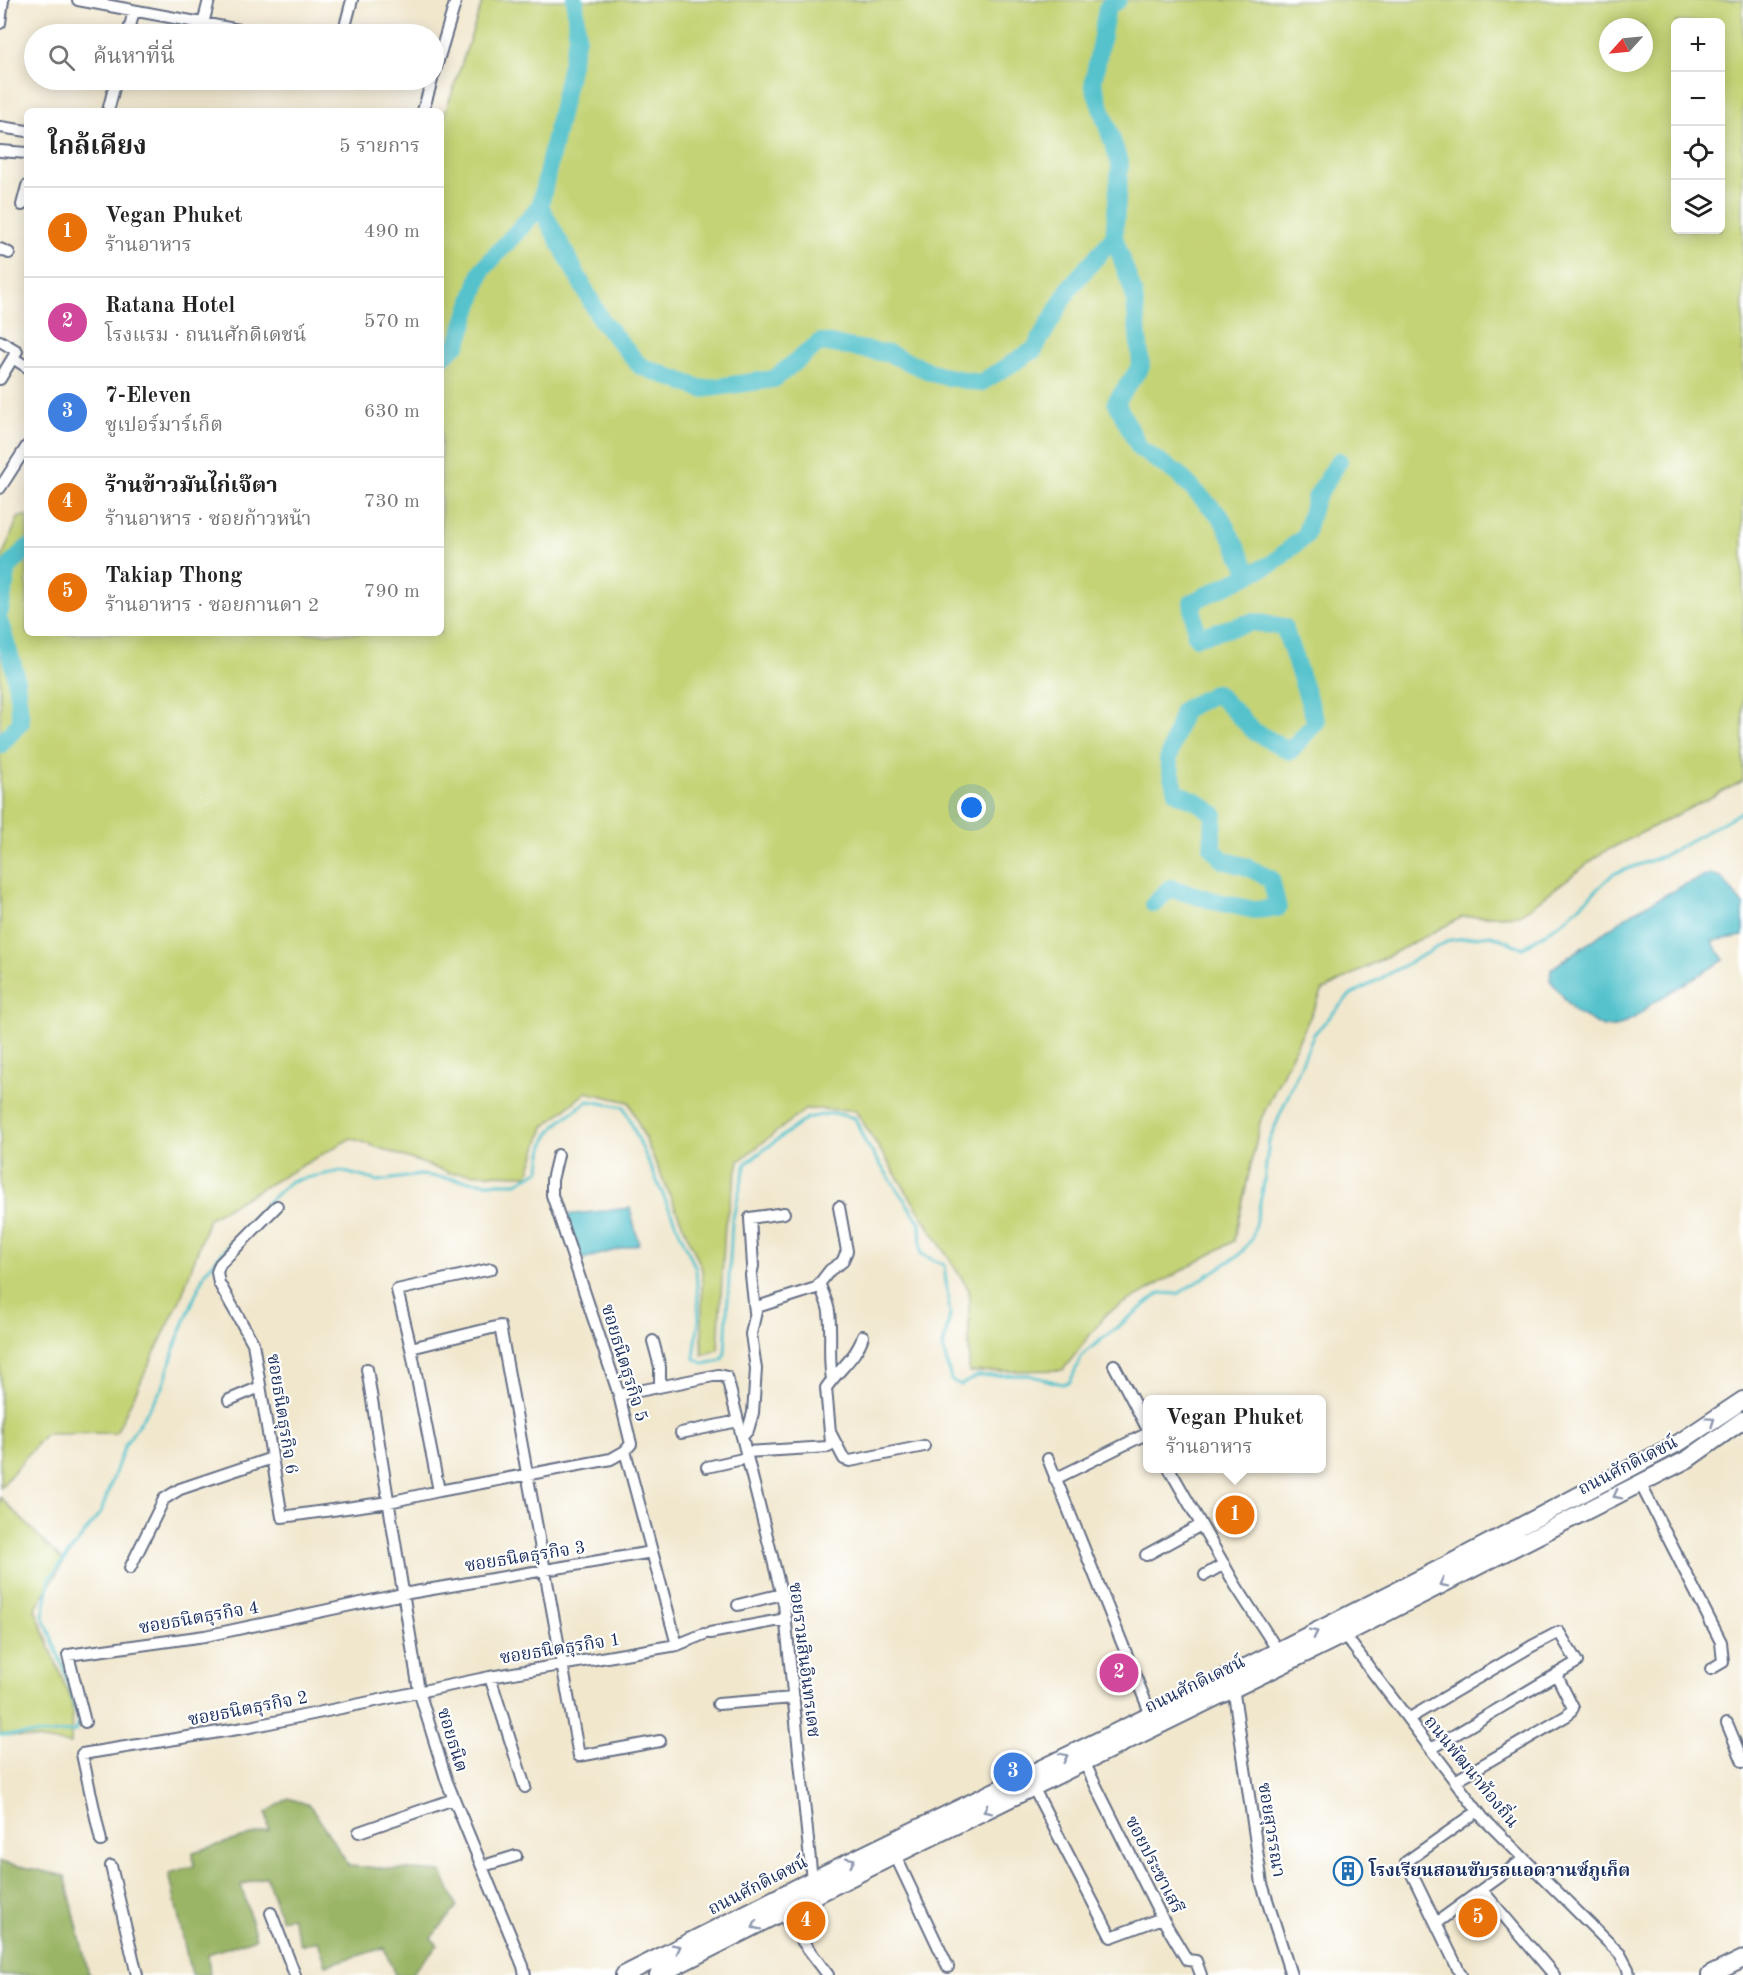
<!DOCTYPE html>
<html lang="th">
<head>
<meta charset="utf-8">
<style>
  body { margin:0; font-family:"Old Standard TT","Noto Serif Thai",serif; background:#f2f2f2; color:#222 }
  .controls { position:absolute; right:18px; top:18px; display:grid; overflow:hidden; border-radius:9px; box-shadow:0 3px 15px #0003 }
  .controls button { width:54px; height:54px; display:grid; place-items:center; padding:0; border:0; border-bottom:2px solid #e0e0e0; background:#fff; color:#222; font:30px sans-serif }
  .compass { position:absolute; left:1599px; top:18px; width:54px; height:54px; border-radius:50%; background:#fff; box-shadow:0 3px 15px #0003; rotate:243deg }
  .you { position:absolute; left:972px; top:808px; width:21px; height:21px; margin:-15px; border:4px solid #fff; border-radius:50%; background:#1a73e8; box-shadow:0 0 0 9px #1a73e833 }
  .badge { display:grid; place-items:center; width:39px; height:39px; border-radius:50%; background:#0b8043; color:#fff; font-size:20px; font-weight:700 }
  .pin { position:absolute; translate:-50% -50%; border:3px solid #fff; box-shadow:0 2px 6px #0006 }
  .popup { position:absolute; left:1143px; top:1395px; width:183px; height:78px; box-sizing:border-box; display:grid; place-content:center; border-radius:9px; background:#fff; filter:drop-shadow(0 2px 4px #0005); font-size:20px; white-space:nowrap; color:#767676 }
  .popup b { font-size:22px; color:#222 }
  .popup::after { content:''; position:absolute; left:50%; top:100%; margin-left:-12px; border:12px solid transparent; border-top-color:#fff }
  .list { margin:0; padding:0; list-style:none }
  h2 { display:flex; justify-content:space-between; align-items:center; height:78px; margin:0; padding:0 24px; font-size:26px }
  h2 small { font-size:20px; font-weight:400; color:#767676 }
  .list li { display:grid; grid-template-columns:39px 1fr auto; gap:18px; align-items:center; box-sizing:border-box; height:90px; padding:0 24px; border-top:2px solid #e0e0e0 }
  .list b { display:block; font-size:22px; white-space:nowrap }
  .list p { margin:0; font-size:20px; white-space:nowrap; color:#767676 }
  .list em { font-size:20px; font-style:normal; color:#767676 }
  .icon { flex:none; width:33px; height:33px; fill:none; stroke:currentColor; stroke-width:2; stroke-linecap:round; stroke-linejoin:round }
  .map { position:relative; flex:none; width:1743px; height:1975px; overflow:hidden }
  .search { position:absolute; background:#fff; box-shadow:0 3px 15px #0003; left:24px; top:24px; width:420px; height:66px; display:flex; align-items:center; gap:15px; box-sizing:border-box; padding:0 21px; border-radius:33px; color:#767676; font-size:22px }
  .panel { position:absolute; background:#fff; box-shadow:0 3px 15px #0003; left:24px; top:108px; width:420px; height:528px; border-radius:9px }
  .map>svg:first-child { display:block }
  .green { fill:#c4d375; stroke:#70816a; stroke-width:1.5; fill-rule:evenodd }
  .forest { fill:#9bb566; stroke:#5b7262; stroke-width:1.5 }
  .water { fill:#54c2cc; stroke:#387895; stroke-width:1.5 }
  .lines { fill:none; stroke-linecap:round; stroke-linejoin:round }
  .stream { stroke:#54c2cc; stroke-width:3 }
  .river { stroke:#54c2cc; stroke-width:18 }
  .street-casing { stroke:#666f85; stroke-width:14 }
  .secondary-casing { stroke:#666f85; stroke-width:20 }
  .street { stroke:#fff; stroke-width:10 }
  .secondary { stroke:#fff; stroke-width:16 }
  .oneway { stroke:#8d97ae }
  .labels { text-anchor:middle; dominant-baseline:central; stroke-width:4.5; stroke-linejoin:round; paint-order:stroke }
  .street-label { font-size:18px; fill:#1b2f5e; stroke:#fff }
  .poi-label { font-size:18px; font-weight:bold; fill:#1b2f5e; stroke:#fff; text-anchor:start }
</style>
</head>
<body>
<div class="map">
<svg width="1743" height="1975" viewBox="0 0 1743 1975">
  <rect width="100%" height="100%" fill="#fff"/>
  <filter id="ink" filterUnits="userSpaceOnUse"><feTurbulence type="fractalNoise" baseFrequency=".0167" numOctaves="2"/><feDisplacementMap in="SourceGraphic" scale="12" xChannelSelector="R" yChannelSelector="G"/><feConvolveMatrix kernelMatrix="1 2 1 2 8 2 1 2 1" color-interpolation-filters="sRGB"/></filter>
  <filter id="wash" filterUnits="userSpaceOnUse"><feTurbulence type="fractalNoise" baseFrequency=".008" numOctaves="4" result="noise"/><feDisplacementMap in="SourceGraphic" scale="24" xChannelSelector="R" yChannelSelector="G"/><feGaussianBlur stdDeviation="1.35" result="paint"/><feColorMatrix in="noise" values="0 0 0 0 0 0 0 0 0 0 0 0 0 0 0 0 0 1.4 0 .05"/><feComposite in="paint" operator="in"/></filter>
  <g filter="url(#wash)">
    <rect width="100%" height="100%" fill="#f1e7cd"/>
    <!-- green -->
    <path class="green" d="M483,0H1743V781L1602,853L1520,915L1462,917L1323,990L1261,1119L1234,1241L1107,1313L1063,1370L969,1372V1290L855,1110L806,1109L739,1161L725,1223L718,1350L702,1355V1269L629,1102L586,1092L544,1127L528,1175L450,1173L351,1138L209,1218L181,1298L116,1433L45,1434L0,1488V562L18,518L27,515V633H441V125ZM1676,22H1720V230H1676ZM1608,27H1644V63H1608Z
      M0,1497L64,1562L35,1609L72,1704L71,1744L0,1734Z"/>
    <!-- forest -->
    <path class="forest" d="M288,1798L310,1805L349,1866L442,1872L457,1907L431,1938L438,1945L410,1975H395L384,1948L326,1965L318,1941L301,1945L292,1917L281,1919L266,1876L241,1885L256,1938L208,1954L210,1975H191L169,1873L194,1866L193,1852L269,1830L266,1813Z
      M0,1862L65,1876L89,1975H0Z"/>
    <!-- water -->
    <path class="water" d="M1710,874L1721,877L1743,905V936L1712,941L1724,960L1654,1002L1634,1018L1616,1027H1603L1575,1012L1550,980L1551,969L1635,911L1684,885Z
      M630,1208L639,1244L583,1259L565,1215Z"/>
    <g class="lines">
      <!-- stream -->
      <path class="stream" d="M0,1735L48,1734L76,1731L79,1721L64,1669L43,1616L50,1578L101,1512L125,1445L163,1387L177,1340L205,1272L266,1204L291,1181L341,1171L378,1181L420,1175L486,1183H517L540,1170C542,1129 557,1124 588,1101L624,1107L696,1269L699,1318L694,1358L704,1364L722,1360L725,1353L732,1222L746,1163L807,1118L833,1113L855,1118L865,1142L920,1223L921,1254L944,1265L950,1315L943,1347L951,1380L961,1385L977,1376L1028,1375L1062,1384L1070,1382L1082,1355L1160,1293L1178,1294L1239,1255L1252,1239L1263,1189L1269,1141L1314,1034L1349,996L1450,940L1491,935L1523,948L1565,920L1613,874L1663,856L1743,811"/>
      <!-- river -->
      <path class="river" d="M1118,0L1107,8L1093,84L1120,164L1114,237L1134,294L1141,366L1116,402L1140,449L1178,474L1221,517L1250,574L1192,602L1196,637L1253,622L1284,627L1316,722L1290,751L1255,732L1216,693L1183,710L1168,760L1176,792L1196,801L1214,814L1212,848L1223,860L1247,867L1271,879L1278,908L1254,910L1218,902L1170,888L1154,904
        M540,206L601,320L640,366L702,389L774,379L820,342L890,354L938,375L980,383L1034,350L1070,287L1114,237
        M441,358L458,343L482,270L540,206L577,37L575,0
        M1250,574L1273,563L1305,536L1315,499L1339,461
        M0,611L8,568L27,548
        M0,623L15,672L21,722L0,745"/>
    </g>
  </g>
  <g filter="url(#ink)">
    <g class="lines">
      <!-- street casing -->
      <g class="street-casing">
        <path id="street" d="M78,0L261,34
          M0,23L3,0
          M203,24L209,0
          M128,34L134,11
          M343,34L352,0
          M434,74L456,0
          M108,111L116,80
          M423,111L432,80
          M0,127L27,131
          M0,151L27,153
          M22,205L27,186
          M0,249L9,253
          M0,341L17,351L0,379
          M13,358L27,367
          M0,488L27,446
          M277,1206L220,1264L217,1272L219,1283L253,1343L282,1517L389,1502L439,1491L611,1459L625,1451L631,1444L619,1395L552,1195V1180L558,1155
          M820,1285C823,1294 828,1303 829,1312C832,1335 828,1357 832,1379
          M755,1312L751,1275L753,1266L750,1218L784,1213
          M653,1341L660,1367V1385L655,1388
          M411,1348L500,1326L579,1756L660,1741
          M1114,1365L1148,1430
          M367,1369L419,1691L447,1782L523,1966L525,1975
          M619,1395L718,1375L727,1377L784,1604L812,1880
          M229,1400L260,1387
          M681,1433L738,1421
          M831,1434L844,1459L850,1461L924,1446
          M742,1437L748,1430L753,1413L756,1369L751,1334L757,1307L816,1288L830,1270L842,1262L847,1251L839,1207
          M625,1451L677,1645
          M746,1452L828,1447L831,1443L826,1388C838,1370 857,1357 863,1336
          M1048,1459L1151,1715
          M707,1467L747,1458
          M1169,1468L1236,1586L1278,1651
          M1055,1479L1148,1433
          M1640,1483L1721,1642L1723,1662L1711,1669
          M439,1491L411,1348L397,1290L491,1269
          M1146,1555L1201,1525
          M130,1568L164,1499L180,1489L272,1458
          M1205,1575L1224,1564
          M738,1605L782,1594
          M1340,1629L1483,1818L1620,1954L1628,1969L1629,1975
          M710,1633L786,1619
          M490,1677L525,1787
          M1233,1687L1262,1884L1291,1975
          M718,1704L794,1698
          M1408,1719L1532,1646L1559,1632L1577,1662L1431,1749
          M85,1722L68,1655L205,1636L403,1594L652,1552
          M1727,1723L1743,1762
          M1084,1762L1162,1918L1187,1960L1196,1961L1201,1975
          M1455,1781L1568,1715L1573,1708L1556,1674
          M1033,1787L1111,1937L1162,1918
          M359,1832L454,1799
          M101,1841L82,1754L250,1727L490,1677L677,1645L704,1634
          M895,1855L948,1967
          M111,1866L137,1975
          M483,1866L516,1856
          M1482,1890L1554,1975
          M271,1913L295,1975
          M781,1913L828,1975
          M1436,1923L1524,1859
          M1461,1975L1406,1862L1478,1811"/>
      </g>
      <!-- secondary casing -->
      <g class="secondary-casing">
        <path id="secondary" d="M624,1975L812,1880L1151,1715L1447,1565L1680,1442L1743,1400
          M658,1975L895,1855L1343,1635L1688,1459L1743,1420
          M1710,1975L1743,1959"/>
      </g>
      <!-- street -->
      <use href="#street" class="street"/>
      <!-- secondary -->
      <use href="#secondary" class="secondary"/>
    </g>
    <!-- one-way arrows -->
    <defs><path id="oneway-chevron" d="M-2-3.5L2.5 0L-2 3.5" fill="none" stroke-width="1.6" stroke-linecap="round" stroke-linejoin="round" transform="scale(1.5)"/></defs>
    <g class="oneway">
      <use href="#oneway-chevron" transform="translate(1711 1421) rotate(-34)"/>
      <use href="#oneway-chevron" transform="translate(1617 1495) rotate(153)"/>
      <use href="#oneway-chevron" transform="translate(1443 1583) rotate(153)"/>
      <use href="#oneway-chevron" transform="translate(1314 1633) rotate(-26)"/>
      <use href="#oneway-chevron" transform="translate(1064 1757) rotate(-26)"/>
      <use href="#oneway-chevron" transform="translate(987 1810) rotate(153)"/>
      <use href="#oneway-chevron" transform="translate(851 1861) rotate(-26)"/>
      <use href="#oneway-chevron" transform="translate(756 1926) rotate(153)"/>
      <use href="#oneway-chevron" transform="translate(677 1948) rotate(-27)"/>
    </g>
  </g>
  <!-- icons -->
  <defs>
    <g id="building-ring" transform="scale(1.5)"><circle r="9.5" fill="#fff" stroke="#1f6fb2" stroke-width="1.5"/><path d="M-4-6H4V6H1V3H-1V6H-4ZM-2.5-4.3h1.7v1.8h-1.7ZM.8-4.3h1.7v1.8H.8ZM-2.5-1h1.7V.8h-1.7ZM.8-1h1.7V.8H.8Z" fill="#1f6fb2"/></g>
  </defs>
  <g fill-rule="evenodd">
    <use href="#building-ring" x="1348" y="1871"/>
  </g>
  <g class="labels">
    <!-- street labels -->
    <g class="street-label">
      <text transform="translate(624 1363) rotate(73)">ซอยธนิตธุรกิจ 5</text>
      <text transform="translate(282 1414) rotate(81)">ซอยธนิตธุรกิจ 6</text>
      <text transform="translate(1628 1466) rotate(-27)">ถนนศักดิเดชน์</text>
      <text transform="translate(525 1557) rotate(-9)">ซอยธนิตธุรกิจ 3</text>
      <text transform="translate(199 1618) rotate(-10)">ซอยธนิตธุรกิจ 4</text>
      <text transform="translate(560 1649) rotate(-9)">ซอยธนิตธุรกิจ 1</text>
      <text transform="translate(804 1660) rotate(83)">ซอยรวมสินอินทรเดช</text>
      <text transform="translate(1195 1685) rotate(-26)">ถนนศักดิเดชน์</text>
      <text transform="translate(248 1709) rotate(-11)">ซอยธนิตธุรกิจ 2</text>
      <text transform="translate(452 1740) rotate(73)">ซอยธนิต</text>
      <text transform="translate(1471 1772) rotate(51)">ถนนพัฒนาท้องถิ่น</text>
      <text transform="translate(1271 1830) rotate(81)">ซอยสุวรรณา</text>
      <text transform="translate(1154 1865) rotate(63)">ซอยประชาเสรี</text>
      <text transform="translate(758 1886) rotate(-27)">ถนนศักดิเดชน์</text>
    </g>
    <!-- poi labels -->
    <g class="poi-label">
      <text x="1369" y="1871">โรงเรียนสอนขับรถแอดวานซ์ภูเก็ต</text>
    </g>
  </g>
</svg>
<div class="controls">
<button>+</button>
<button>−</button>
<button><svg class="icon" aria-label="locate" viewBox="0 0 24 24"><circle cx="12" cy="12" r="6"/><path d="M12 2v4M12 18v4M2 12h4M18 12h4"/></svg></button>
<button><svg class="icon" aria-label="layers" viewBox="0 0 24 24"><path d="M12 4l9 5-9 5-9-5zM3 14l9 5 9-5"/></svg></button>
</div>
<svg class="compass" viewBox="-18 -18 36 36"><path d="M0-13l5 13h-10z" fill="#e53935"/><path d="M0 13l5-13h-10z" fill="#767676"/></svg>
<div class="you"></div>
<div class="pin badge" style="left:1235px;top:1515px;background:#e8710a">1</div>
<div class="popup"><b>Vegan Phuket</b>ร้านอาหาร</div>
<div class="pin badge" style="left:1119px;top:1673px;background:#d1479c">2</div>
<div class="pin badge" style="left:1013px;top:1772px;background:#3f7fe0">3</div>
<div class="pin badge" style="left:806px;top:1921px;background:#e8710a">4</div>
<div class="pin badge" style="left:1478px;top:1918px;background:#e8710a">5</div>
<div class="search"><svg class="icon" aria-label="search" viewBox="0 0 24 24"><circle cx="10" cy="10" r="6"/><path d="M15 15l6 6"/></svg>ค้นหาที่นี่</div>
<section class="panel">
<h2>ใกล้เคียง<small>5 รายการ</small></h2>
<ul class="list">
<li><span class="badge" style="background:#e8710a">1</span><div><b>Vegan Phuket</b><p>ร้านอาหาร</p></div><em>490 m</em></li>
<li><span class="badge" style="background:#d1479c">2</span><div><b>Ratana Hotel</b><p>โรงแรม · ถนนศักดิเดชน์</p></div><em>570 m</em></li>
<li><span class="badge" style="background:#3f7fe0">3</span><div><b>7-Eleven</b><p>ซูเปอร์มาร์เก็ต</p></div><em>630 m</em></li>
<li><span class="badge" style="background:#e8710a">4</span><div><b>ร้านข้าวมันไก่เจ๊ตา</b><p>ร้านอาหาร · ซอยก้าวหน้า</p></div><em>730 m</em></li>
<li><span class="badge" style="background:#e8710a">5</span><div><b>Takiap Thong</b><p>ร้านอาหาร · ซอยกานดา 2</p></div><em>790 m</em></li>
</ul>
</section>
</div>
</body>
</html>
